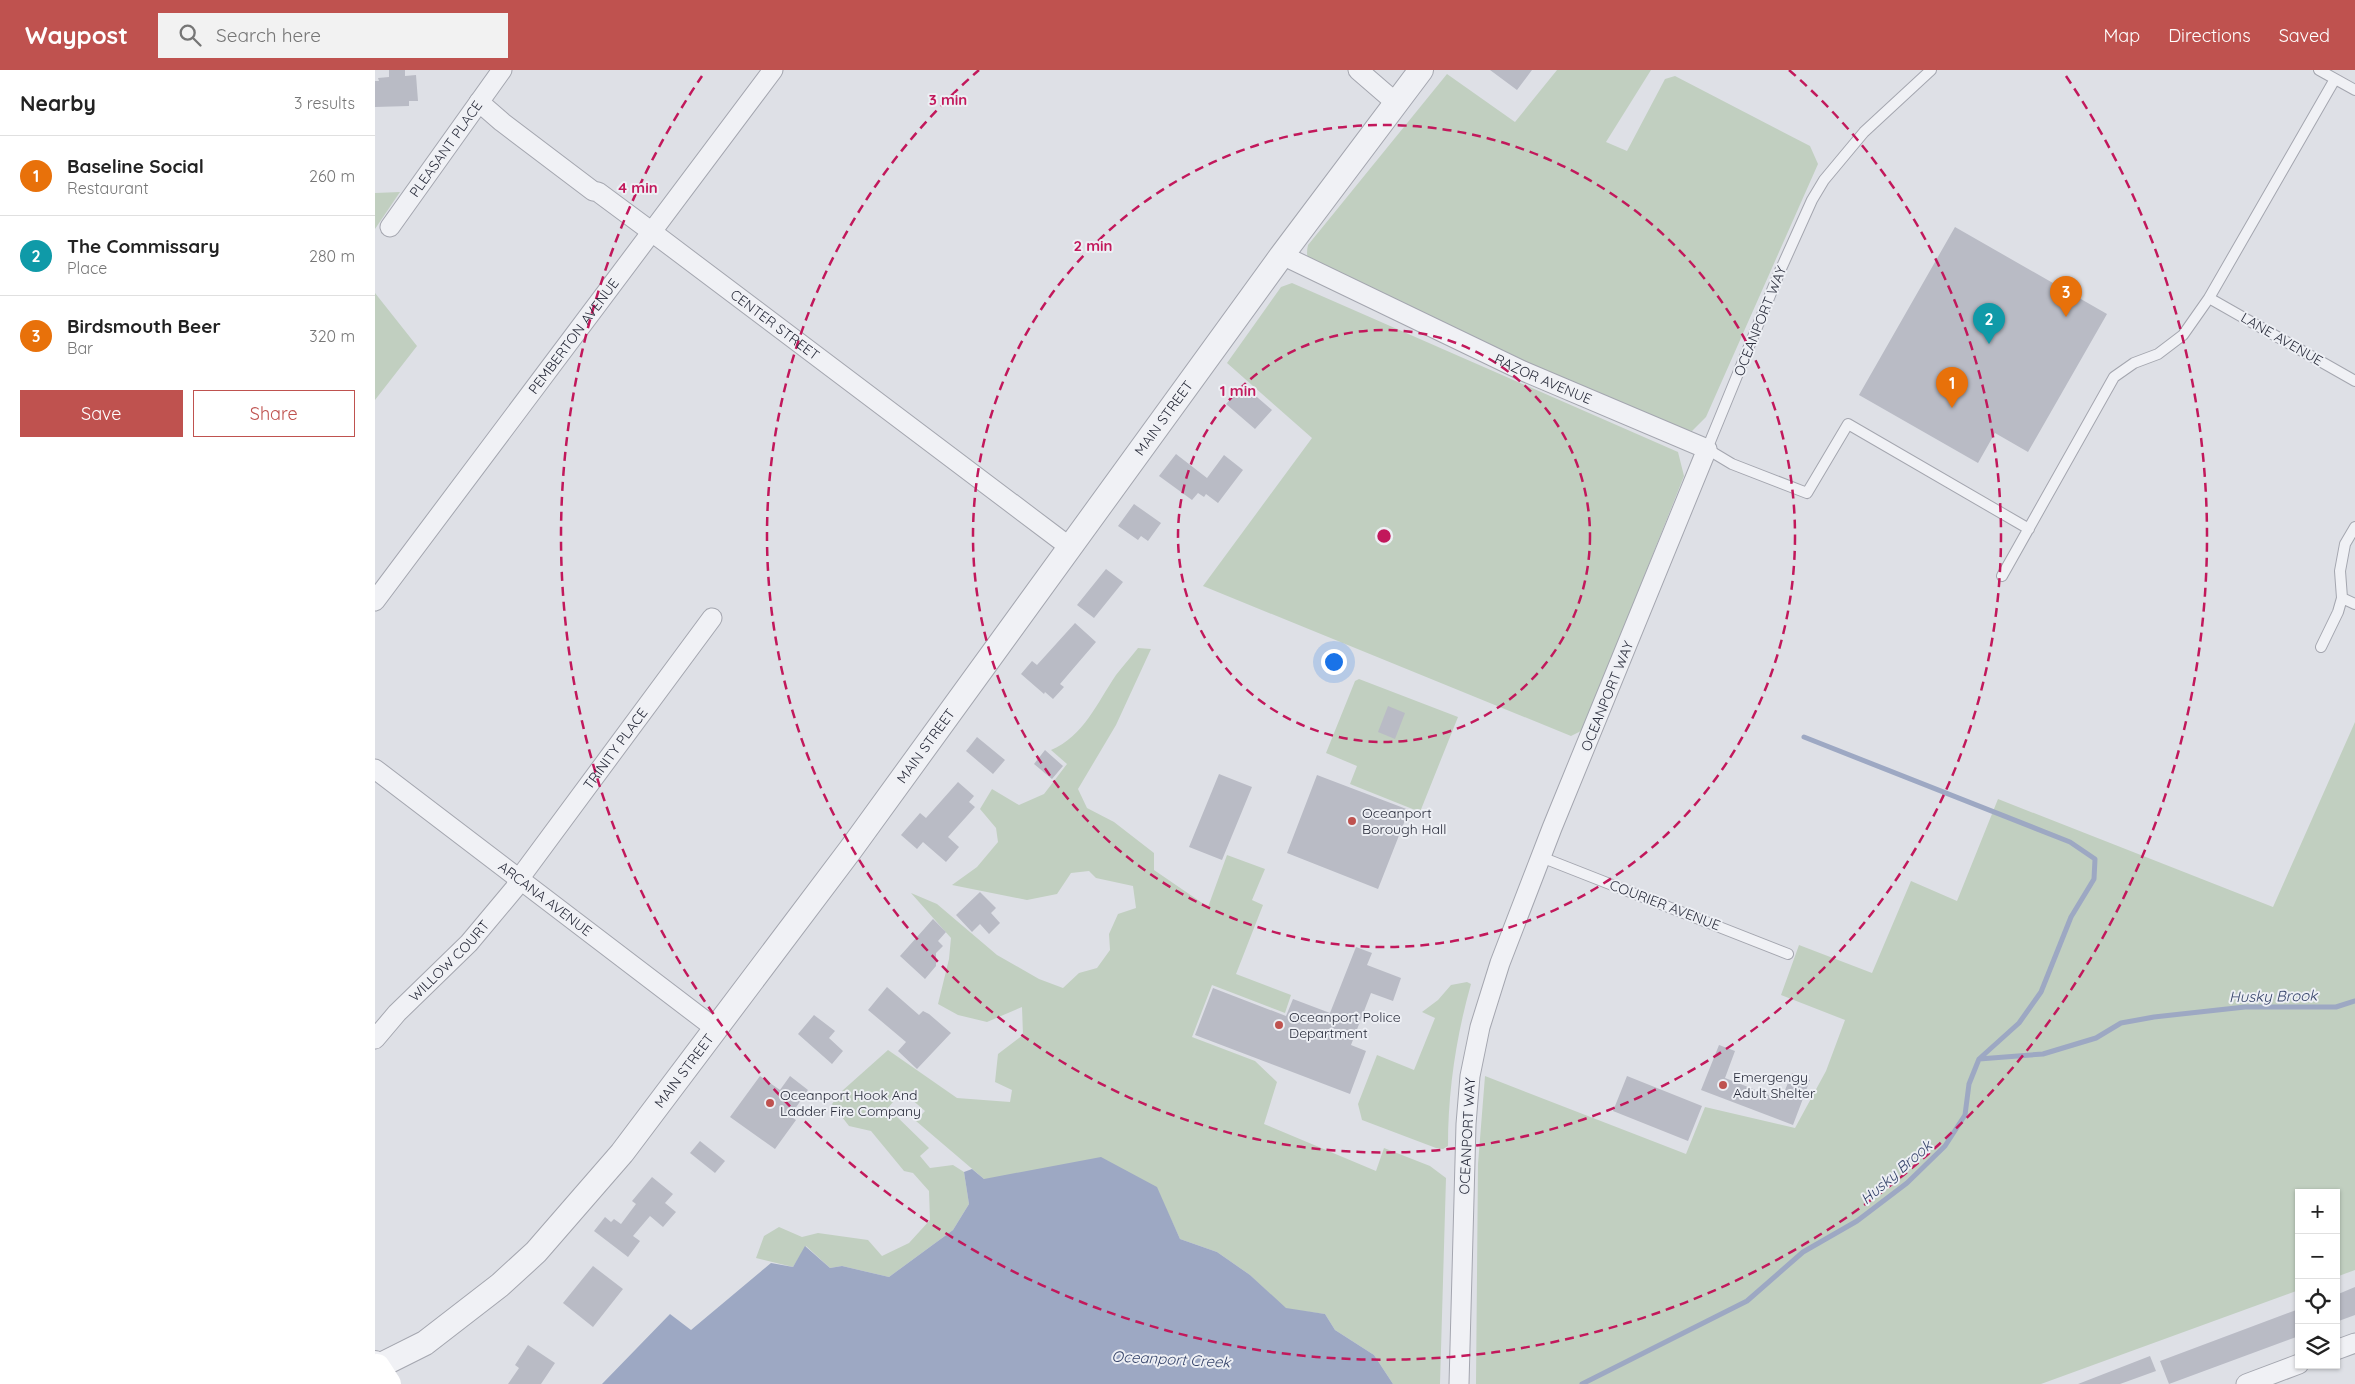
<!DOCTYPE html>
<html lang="en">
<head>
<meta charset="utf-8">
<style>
  body { margin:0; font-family:Quicksand,sans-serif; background:#f2f2f2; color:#222 }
  .controls { position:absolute; right:15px; bottom:15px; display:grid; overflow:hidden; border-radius:0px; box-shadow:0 1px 4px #0004 }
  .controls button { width:45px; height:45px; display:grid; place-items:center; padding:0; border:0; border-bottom:1px solid #e0e0e0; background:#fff; color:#222; font:25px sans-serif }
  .you { position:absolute; left:958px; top:591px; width:18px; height:18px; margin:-12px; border:4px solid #fff; border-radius:50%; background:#1a73e8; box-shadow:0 0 0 8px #1a73e833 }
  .badge { display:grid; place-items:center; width:32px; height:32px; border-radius:50%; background:#bf524f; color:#fff; font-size:16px; font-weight:700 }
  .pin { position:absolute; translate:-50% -41px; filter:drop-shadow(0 1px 2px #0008) }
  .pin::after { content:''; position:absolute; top:26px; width:18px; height:15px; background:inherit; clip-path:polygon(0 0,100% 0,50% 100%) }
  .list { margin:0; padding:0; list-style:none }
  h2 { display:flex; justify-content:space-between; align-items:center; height:65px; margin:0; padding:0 20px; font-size:21px }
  h2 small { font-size:16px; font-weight:400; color:#767676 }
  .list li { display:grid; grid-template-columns:32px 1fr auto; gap:15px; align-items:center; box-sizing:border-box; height:80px; padding:0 20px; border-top:1px solid #e0e0e0 }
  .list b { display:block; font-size:19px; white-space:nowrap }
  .list p { margin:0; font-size:16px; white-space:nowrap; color:#767676 }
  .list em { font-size:16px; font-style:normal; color:#767676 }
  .actions { display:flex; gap:10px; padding:15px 20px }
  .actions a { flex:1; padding:11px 0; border:1px solid #bf524f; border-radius:0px; text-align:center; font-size:18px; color:#bf524f }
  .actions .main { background:#bf524f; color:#fff }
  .icon { flex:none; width:28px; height:28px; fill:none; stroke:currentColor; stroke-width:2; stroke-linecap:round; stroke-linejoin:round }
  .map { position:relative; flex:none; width:1980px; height:1314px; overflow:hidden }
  header { display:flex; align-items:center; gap:30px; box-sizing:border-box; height:70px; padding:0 25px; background:#bf524f; color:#fff }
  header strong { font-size:24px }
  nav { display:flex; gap:28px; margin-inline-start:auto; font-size:18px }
  .search { width:350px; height:45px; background:#f2f2f2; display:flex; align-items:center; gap:12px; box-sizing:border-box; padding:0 18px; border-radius:0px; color:#767676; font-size:19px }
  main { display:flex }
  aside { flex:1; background:#fff }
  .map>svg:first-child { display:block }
  .green { fill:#c1cfc0 }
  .water { fill:#9da8c3 }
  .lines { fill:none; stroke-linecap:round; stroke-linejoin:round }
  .stream { stroke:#9da8c3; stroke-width:5 }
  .building { fill:#b9bbc5 }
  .service-casing { stroke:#a4a6af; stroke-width:12 }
  .minor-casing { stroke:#a4a6af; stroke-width:21 }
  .tertiary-casing { stroke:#a4a6af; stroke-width:26 }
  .service { stroke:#f0f1f5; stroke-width:10 }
  .minor { stroke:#f0f1f5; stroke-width:19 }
  .tertiary { stroke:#f0f1f5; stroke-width:24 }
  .secondary { stroke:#fff; stroke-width:26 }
  .ring { fill:none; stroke:#c2185b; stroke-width:2.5; stroke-dasharray:9 6 }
  .poi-dot { fill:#bf524f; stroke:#edeff4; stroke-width:2 }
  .labels { text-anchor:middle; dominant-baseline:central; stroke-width:4; stroke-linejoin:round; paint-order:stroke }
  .street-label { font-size:14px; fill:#292c3b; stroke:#edeff4 }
  .poi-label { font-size:14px; fill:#292c3b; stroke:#edeff4; text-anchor:start }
  .water-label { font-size:15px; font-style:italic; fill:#37456b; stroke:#edeff4 }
  .centre { fill:#c2185b; stroke:#edeff4; stroke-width:2.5 }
  .ring-label { font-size:15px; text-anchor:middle; font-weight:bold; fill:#c2185b; stroke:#edeff4; stroke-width:4; stroke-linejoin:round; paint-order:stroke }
</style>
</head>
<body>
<header>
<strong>Waypost</strong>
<div class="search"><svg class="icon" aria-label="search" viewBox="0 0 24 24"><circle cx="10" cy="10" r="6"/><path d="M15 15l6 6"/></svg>Search here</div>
<nav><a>Map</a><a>Directions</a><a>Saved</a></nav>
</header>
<main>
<aside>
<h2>Nearby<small>3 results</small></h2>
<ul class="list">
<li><span class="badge" style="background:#e8710a">1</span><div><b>Baseline Social</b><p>Restaurant</p></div><em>260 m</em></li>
<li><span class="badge" style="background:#0f9aa8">2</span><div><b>The Commissary</b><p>Place</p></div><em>280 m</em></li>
<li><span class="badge" style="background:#e8710a">3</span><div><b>Birdsmouth Beer</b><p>Bar</p></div><em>320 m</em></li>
</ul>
<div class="actions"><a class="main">Save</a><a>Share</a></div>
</aside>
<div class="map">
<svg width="1980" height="1314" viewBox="0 0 1980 1314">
  <rect width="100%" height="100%" fill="#dee0e6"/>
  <!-- green -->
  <path class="green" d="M1182,0H1276L1231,72L1252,81L1290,9L1300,6L1435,76L1443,94L1331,347L1317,361L1299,358L937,196C932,189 931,184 933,175L1072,4L1140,52Z
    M25,122L0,159V123Z
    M917,213L1303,382L1309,406L1208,660L1196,666L828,516L937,368L852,293L906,217Z
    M0,223L42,276L0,330Z
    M763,578L776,579L741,655L703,719L712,738L739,752L779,783V800L833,837L852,785L890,799L877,830L888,835L861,904L916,925L910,943L837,915L817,967L880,991L902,1012L889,1054L1001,1101L1009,1078L1055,1096L1071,1108L1065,1314H1018L999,1285L960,1260L950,1244L911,1239L875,1205L842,1182L805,1169L781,1117L609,1109L541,1051L550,1041L527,1021L513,1038L554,1078L545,1086L555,1098L578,1095L589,1102L594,1134L578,1160L514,1207L467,1196L455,1198L431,1176L418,1197L381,1188L389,1166L404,1157L427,1167L443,1163L493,1170L507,1186L534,1173L555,1150L554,1121L538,1103L529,1101L496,1061L474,1056L457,1034L467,1021L513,980L582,1028L635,1032L637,1020L620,1012L623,984L648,965L647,937L612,952L583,945L563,934L574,889L576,868L536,823L562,834L622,885L664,909L688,918L704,903L722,898L735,880L734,864L743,844L761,838L758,816L721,808L714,801L696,803L682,824L652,830L577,815L602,797L623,772L621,758L605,739L617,719L644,735L669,724L692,694L676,680C709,666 722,633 741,605C748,596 756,587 763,578Z
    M984,609L1083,647L1045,742L975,714L982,696L951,683L980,611Z
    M1980,652V1200L1961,1207V1123H1924V1220L1666,1314H1101L1103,1094L1110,1006L1311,1084L1330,1037L1420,1058L1451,1001L1470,950L1406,925L1424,875L1497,903L1536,811L1582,831L1623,729L1898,837Z
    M1092,912L1096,914C1081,967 1073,1021 1073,1076L1068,1079L1061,1078L987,1050L983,1034L1002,985L1039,1000L1060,948L1047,942L1063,930L1076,915Z"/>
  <!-- water -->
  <path class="water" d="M726,1087L782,1117L805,1169L842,1182L875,1205L911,1238L950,1244L960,1260L999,1285L1018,1314H227L295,1244L316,1260L396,1193L418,1197L430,1176L455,1198L467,1196L514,1207L578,1160L594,1134L589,1102L597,1099L609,1109Z"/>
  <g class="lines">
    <!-- stream -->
    <path class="stream" d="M1429,667L1695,772L1720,789L1719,809L1696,847L1666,922L1644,953L1604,989
      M1207,1314L1372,1231L1428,1182L1482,1151L1532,1113L1570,1076L1590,1045L1594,1014L1604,989L1668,984L1721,968L1746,953L1779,947L1870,937H1961L1980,931"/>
  </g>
  <!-- building -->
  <path class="building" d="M14,0H30V6L41,5L43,31H34V36L0,37V11H4L3,8L14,7Z
    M1115,0H1157L1142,20Z
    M1580,157L1732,244L1653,382L1620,363L1603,393L1484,325Z
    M868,315L897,340L880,359L851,334Z
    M801,384L832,408L849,385L868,400L843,433L831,424L829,427L823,423L817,430L784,406Z
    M759,434L786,453L773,471L766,466L763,470L743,456Z
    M731,499L748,512L719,548L702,535Z
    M700,553L721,572L685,614L689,617L678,629L670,622L669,624L646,604L657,591L662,595Z
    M1013,636L1030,643L1020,669L1003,662Z
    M602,667L630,690L618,704L591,681Z
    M670,680L688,696L677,709L659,694Z
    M844,704L877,717L847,790L814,777Z
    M942,705L1034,740L1003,819L912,783Z
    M583,712L599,726L594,732L600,737L573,767L584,777L571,792L548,772L542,779L526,765L545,743L551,748Z
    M605,822L621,838L616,843L625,853L614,864L605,854L597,862L581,845Z
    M558,849L571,862L563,871L568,876L561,883V896L550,909L525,886Z
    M981,877L997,883L992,895L1026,908L1018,931L996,923L976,975L991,981L975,1024L820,965L838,918L911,946L918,929L955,943Z
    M512,917L544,945L548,941L554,944L576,963L542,999L523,981L531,972L493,940Z
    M439,945L460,961L454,968L468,981L457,994L423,964Z
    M1344,975L1360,981L1350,1008L1406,1030L1417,1003L1435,1010L1418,1055L1326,1020Z
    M385,1006L405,1020L415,1006L433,1020L415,1046L421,1050L400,1079L355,1047Z
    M1252,1006L1327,1036L1313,1071L1238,1041Z
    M325,1071L350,1091L340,1103L315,1083Z
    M277,1107L298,1124L290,1133L301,1142L288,1157L275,1146L258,1166L265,1171L253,1187L219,1161L230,1147L236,1152L239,1149L246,1154L261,1134L257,1131Z
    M218,1196L248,1219L218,1257L188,1233Z
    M1980,1217V1245L1961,1252V1225Z
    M1924,1239V1266L1794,1314L1785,1291Z
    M153,1275L180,1293L166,1314H133L144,1298L140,1295Z
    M1775,1286L1781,1301L1745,1314H1703Z"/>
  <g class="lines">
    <!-- service casing -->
    <g class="service-casing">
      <path id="service" d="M1556,0L1489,62L1449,110L1437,130L1405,201L1332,379L1357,394L1432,423L1473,354L1654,459
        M1944,0L1980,20
        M1834,228L1980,311
        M1627,506L1739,307L1759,293L1783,284L1808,265L1834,228L1960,9
        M1967,528L1980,534
        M1946,577L1963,542L1967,528L1965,501L1970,474L1980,457
        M1166,787L1413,884"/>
    </g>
    <!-- minor casing -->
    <g class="minor-casing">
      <g id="minor">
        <path d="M983,0L1020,32"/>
        <path id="s1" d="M104,32L127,52L218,121L223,122L277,162L696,478"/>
        <path id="s2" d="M15,157L127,0"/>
        <path id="s3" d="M907,185L1148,301L1332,379L1177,758L1125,893L1105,957L1095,1006L1091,1054L1084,1314"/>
        <path id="s4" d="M0,531L398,0"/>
        <path id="s5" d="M0,699L341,959"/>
        <path id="s6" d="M0,969L22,943L94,873L140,818L144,809L337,548"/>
        <path d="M1961,1280L1980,1273"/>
        <path d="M1871,1314L1924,1294"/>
      </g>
    </g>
    <!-- tertiary casing -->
    <g class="tertiary-casing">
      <g id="tertiary">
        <path id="s7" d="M0,1293L2,1297L50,1273L125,1215L161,1182L247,1083L476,779L907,185L1046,0"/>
      </g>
    </g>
    <!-- service -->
    <use href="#service" class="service"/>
    <!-- minor -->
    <use href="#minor" class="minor"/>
    <!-- tertiary -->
    <use href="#tertiary" class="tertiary"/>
    <!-- secondary -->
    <path class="secondary" d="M0,1298L2,1297L13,1314"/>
  </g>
  <!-- distance rings -->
  <g class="ring">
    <circle cx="1009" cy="466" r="206"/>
    <circle cx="1009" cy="466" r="411"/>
    <path d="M1414 0A617 617 0 1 1 604 0"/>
    <path d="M1691 6A823 823 0 1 1 327 6"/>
  </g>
  <!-- markers -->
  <g class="poi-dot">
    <circle cx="977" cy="751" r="5"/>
    <circle cx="904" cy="955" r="5"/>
    <circle cx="1348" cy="1015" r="5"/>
    <circle cx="395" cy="1033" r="5"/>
  </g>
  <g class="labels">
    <!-- street labels -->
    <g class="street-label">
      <text stroke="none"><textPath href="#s2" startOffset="96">PLEASANT PLACE</textPath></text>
      <text transform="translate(1385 251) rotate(-68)">OCEANPORT WAY</text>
      <text stroke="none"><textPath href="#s1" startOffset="371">CENTER STREET</textPath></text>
      <text stroke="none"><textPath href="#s4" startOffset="331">PEMBERTON AVENUE</textPath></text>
      <text transform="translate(1907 269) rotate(30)">LANE AVENUE</text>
      <text stroke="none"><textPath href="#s3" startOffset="289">RAZOR AVENUE</textPath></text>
      <text stroke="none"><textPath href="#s7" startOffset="1246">MAIN STREET</textPath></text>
      <text transform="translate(1232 626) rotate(-68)">OCEANPORT WAY</text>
      <text stroke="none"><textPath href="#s7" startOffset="841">MAIN STREET</textPath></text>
      <text stroke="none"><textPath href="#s6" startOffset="378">TRINITY PLACE</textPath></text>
      <text stroke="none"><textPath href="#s5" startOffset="214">ARCANA AVENUE</textPath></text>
      <text transform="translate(1290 835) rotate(21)">COURIER AVENUE</text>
      <text stroke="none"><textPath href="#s6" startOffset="108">WILLOW COURT</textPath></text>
      <text stroke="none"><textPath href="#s7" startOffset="436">MAIN STREET</textPath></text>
      <text transform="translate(1092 1066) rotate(-87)">OCEANPORT WAY</text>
    </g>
    <!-- poi labels -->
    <g class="poi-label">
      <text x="987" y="743">Oceanport<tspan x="987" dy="16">Borough Hall</tspan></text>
      <text x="914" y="947">Oceanport Police<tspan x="914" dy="16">Department</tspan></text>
      <text x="1358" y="1007">Emergengy<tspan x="1358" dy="16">Adult Shelter</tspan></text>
      <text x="405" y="1025">Oceanport Hook And<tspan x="405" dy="16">Ladder Fire Company</tspan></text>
    </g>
    <!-- water labels -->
    <g class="water-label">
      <text transform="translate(1898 926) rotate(-1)">Husky Brook</text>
      <text transform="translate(1521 1102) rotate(-41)">Husky Brook</text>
      <text transform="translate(796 1289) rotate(3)">Oceanport Creek</text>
    </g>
  </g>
  <circle cx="1009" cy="466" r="8" class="centre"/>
  <g class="ring-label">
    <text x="573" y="35">3 min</text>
    <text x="263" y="123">4 min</text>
    <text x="718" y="181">2 min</text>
    <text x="863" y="326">1 min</text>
  </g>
</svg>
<div class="controls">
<button>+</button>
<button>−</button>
<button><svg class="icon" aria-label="locate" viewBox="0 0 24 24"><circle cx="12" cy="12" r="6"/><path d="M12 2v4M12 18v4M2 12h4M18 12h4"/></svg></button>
<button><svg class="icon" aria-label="layers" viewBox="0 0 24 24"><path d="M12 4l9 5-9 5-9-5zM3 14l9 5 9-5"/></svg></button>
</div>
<div class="you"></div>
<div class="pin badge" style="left:1577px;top:338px;background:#e8710a">1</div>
<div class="pin badge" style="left:1614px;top:274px;background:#0f9aa8">2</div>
<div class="pin badge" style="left:1691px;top:247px;background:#e8710a">3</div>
</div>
</main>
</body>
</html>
